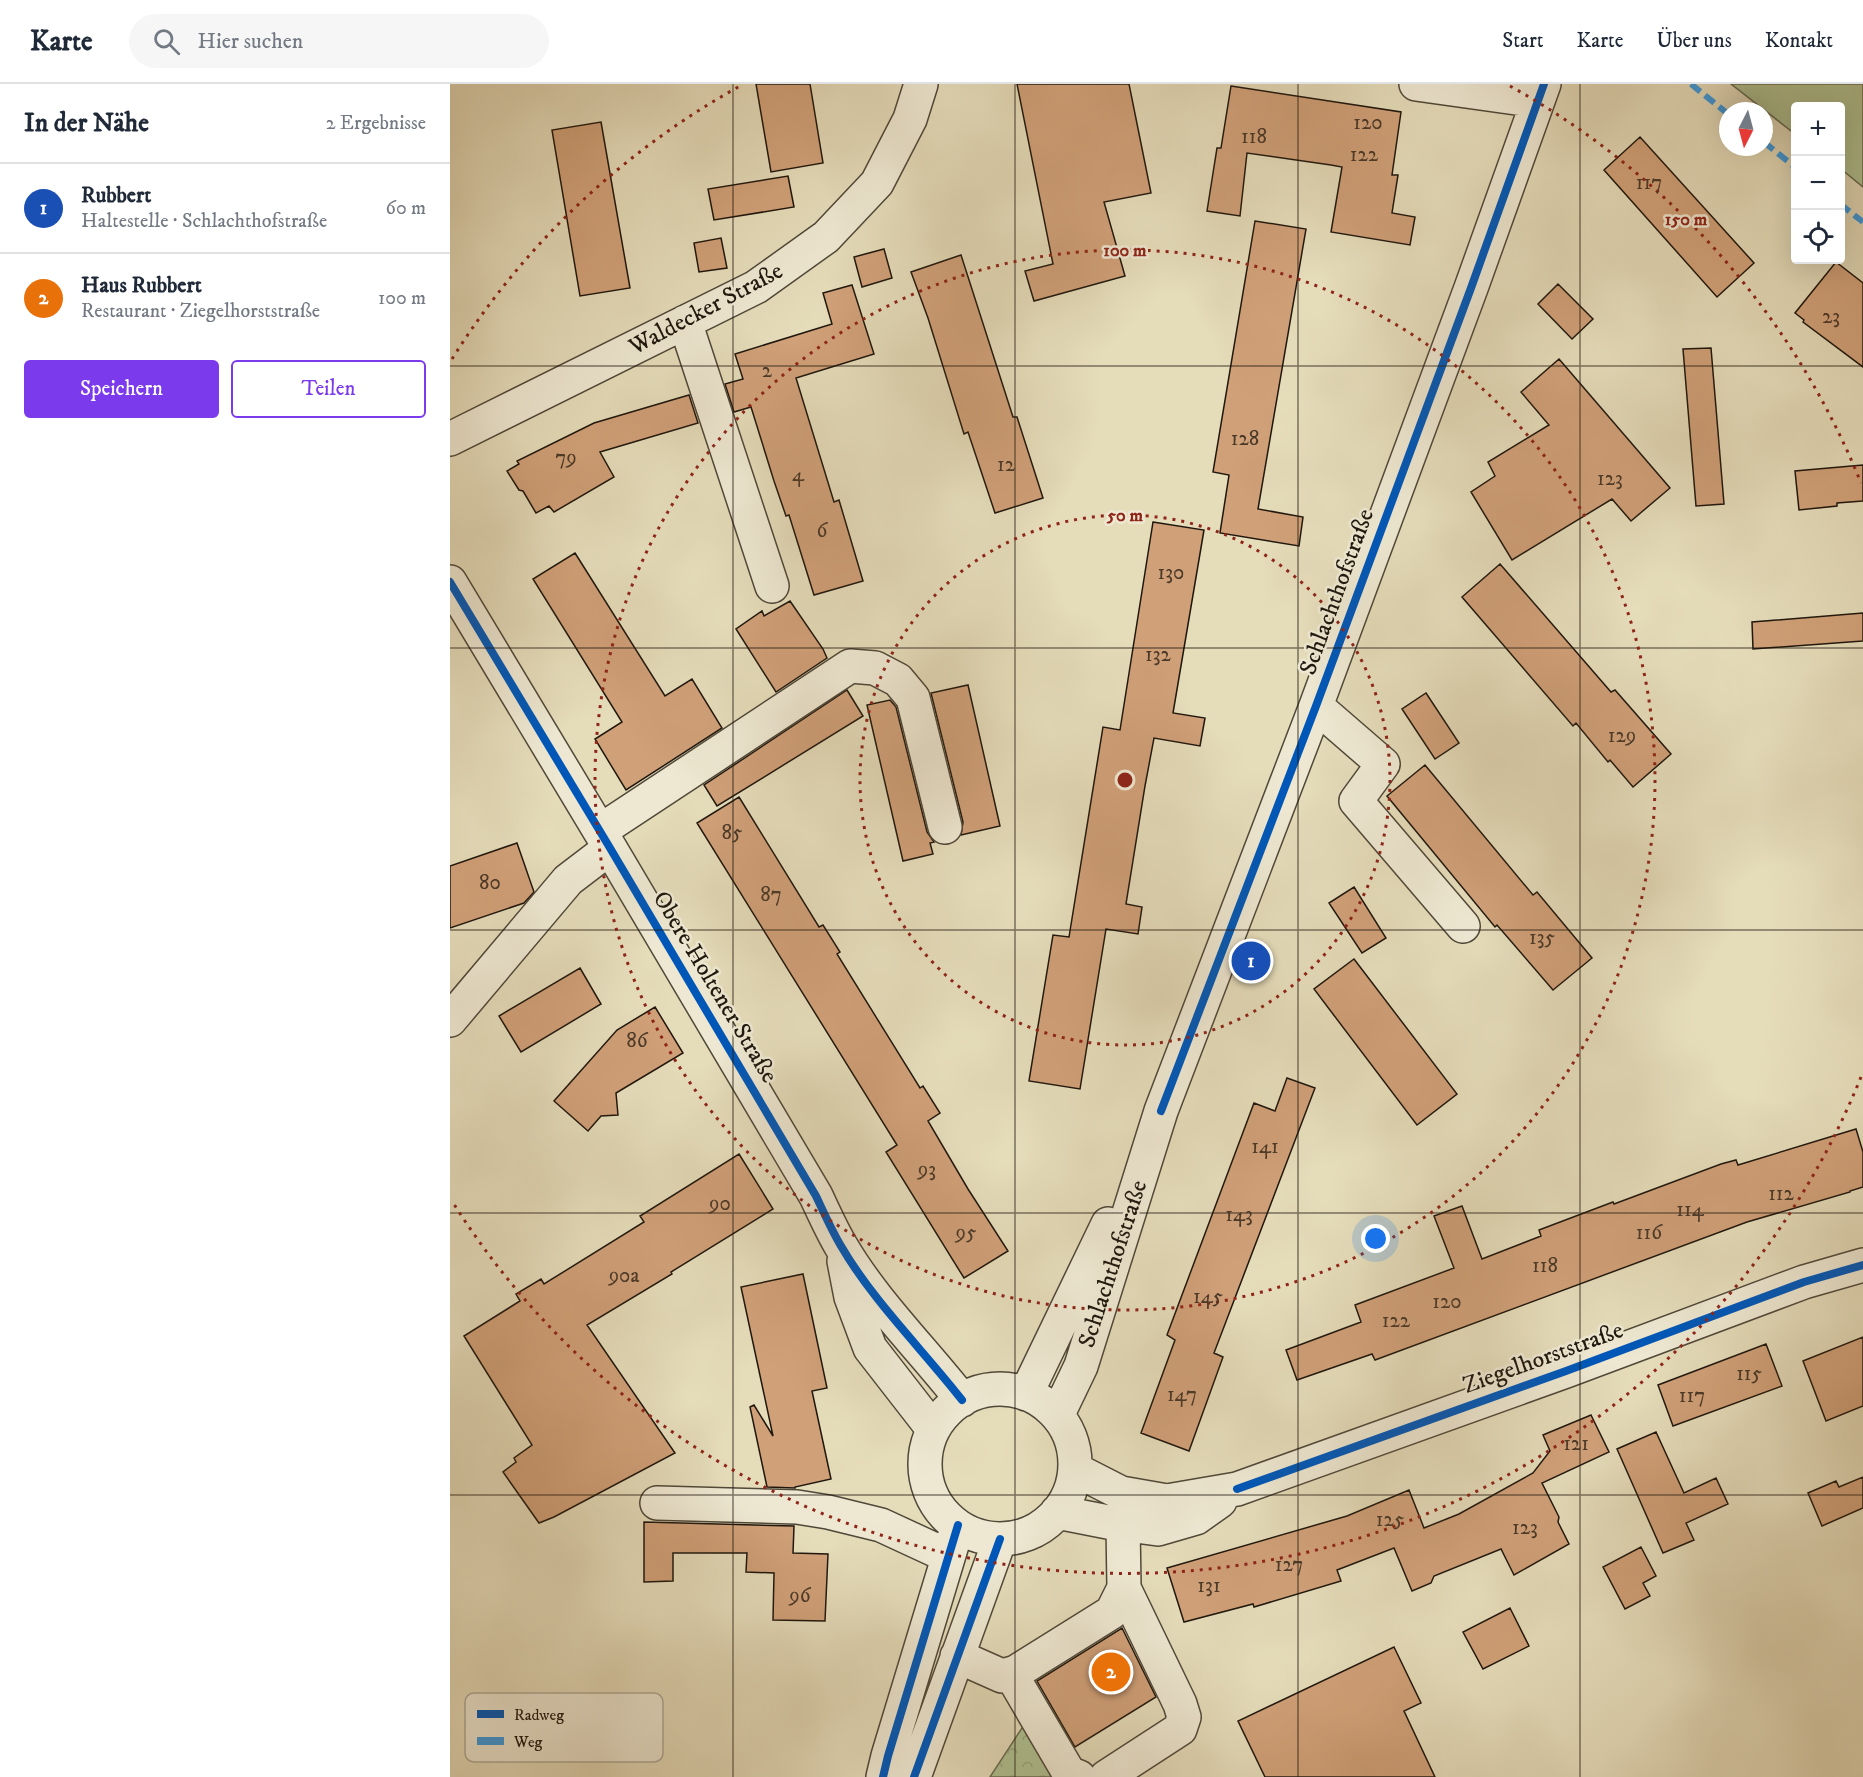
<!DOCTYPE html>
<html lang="de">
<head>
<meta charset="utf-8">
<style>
  body { margin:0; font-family:"IM FELL DW Pica",serif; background:#f6f6f7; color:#1f2937 }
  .controls { position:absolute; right:18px; top:18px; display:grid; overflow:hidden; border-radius:6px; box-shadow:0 6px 24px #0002 }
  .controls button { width:54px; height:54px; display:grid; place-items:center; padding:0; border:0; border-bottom:2px solid #e0e1e3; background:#fff; color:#1f2937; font:30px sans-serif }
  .compass { position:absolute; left:1269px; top:18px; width:54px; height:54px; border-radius:50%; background:#fff; box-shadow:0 6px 24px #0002; rotate:186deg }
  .you { position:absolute; left:926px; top:1155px; width:21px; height:21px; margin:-15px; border:4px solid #fff; border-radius:50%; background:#1a73e8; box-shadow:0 0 0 9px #1a73e833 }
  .badge { display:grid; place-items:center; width:39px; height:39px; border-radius:50%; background:#7c3aed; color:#fff; font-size:20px; font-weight:700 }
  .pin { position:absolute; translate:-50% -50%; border:3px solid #fff; box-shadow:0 2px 6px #0006 }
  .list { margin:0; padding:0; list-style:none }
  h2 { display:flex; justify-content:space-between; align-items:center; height:78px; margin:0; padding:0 24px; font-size:26px }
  h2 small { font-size:20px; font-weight:400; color:#747a83 }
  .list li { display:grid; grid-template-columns:39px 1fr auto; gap:18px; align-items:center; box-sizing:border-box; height:90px; padding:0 24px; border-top:2px solid #e0e1e3 }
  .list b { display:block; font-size:22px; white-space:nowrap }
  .list p { margin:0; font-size:20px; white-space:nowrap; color:#747a83 }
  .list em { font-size:20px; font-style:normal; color:#747a83 }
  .actions { display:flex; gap:12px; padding:18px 24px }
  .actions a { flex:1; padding:14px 0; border:2px solid #7c3aed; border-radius:6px; text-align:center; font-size:21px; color:#7c3aed }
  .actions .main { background:#7c3aed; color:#fff }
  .icon { flex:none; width:33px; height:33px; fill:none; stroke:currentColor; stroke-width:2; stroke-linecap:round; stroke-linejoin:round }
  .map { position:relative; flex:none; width:1413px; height:1693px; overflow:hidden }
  header { display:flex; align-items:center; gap:36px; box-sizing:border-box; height:84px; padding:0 30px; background:#fff; border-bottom:2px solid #e0e1e3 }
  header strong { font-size:28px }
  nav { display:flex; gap:33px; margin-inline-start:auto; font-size:21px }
  .search { width:420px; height:54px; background:#f6f6f7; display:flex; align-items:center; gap:15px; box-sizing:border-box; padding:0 21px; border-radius:33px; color:#747a83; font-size:22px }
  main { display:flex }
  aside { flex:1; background:#fff }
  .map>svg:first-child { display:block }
  .forest { fill:url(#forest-crowns); stroke:#686c50; stroke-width:1.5 }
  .garden { fill:#b0c293; stroke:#686c50; stroke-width:1.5 }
  .building { fill:#d0a078; stroke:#1f170e; stroke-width:1.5 }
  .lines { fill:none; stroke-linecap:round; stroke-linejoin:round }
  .minor-casing { stroke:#504839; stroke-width:36 }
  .minor { stroke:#eee8d2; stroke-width:33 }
  .quiet { stroke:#3c9ade; stroke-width:6; stroke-dasharray:12 6; stroke-linecap:butt }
  .cycleway-casing { stroke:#eee8d2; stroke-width:11 }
  .cycleway { stroke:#0057b8; stroke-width:8 }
  .grid { fill:none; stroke:#1f170e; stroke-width:1.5; stroke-opacity:0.55 }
  .ring { fill:none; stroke:#8f2418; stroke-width:3; stroke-dasharray:3 6 }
  .labels { text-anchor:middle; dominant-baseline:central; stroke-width:5; stroke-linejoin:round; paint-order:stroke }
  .number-label { font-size:21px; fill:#4b3928 }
  .street-label { font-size:24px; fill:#1f170e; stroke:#eee8d2 }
  .key { fill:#eee8d2; stroke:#b0a997; stroke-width:1.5 }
  .key-label { font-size:16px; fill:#1f170e }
  .centre { fill:#8f2418; stroke:#eee8d2; stroke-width:3 }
  .ring-label { font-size:18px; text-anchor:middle; font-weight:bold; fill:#8f2418; stroke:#eee8d2; stroke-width:5; stroke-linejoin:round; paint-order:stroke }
</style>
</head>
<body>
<header>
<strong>Karte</strong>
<div class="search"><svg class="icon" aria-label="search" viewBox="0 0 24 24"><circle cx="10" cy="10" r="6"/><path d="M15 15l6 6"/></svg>Hier suchen</div>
<nav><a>Start</a><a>Karte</a><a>Über uns</a><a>Kontakt</a></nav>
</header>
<main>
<aside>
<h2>In der Nähe<small>2 Ergebnisse</small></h2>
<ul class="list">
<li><span class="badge" style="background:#1a4fb4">1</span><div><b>Rubbert</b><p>Haltestelle · Schlachthofstraße</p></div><em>60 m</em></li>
<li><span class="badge" style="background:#e8710a">2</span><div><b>Haus Rubbert</b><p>Restaurant · Ziegelhorststraße</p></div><em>100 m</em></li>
</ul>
<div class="actions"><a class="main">Speichern</a><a>Teilen</a></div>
</aside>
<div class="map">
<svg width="1413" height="1693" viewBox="0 0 1413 1693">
  <defs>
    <pattern id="forest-crowns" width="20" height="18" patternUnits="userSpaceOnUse" patternTransform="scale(1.5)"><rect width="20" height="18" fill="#b0c293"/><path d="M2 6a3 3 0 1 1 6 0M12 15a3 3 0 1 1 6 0" fill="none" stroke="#97a67e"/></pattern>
  </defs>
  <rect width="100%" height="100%" fill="#e5dcba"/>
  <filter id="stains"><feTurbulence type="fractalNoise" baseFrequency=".00333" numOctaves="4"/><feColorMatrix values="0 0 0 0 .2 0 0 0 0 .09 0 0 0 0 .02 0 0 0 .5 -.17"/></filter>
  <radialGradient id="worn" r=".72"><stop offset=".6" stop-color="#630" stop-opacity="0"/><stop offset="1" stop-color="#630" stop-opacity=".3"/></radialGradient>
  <!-- forest -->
  <path class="forest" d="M574,1641L602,1693H540Z"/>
  <!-- garden -->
  <path class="garden" d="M1281,0H1413V103L1391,85L1390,22H1346L1345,50Z"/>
  <!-- building -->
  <path class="building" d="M306,0H360L373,79L321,88Z
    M567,0H679L701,109L654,118L675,192L584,217L575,187L603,180Z
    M781,2L951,28L942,91H948L942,129L965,133L960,161L881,148L892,83L881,81L797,69L790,132L757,127L767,64H771Z
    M151,38L180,204L130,212L102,46Z
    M1190,53L1304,179L1267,213L1154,86Z
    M338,92L344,123L264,136L258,105Z
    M805,137L856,145L808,425L853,433L849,462L770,449L779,391L763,388Z
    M271,154L277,184L249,188L244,159Z
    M434,165L442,194L412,203L404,173Z
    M511,171L563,333H567L593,414L545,429L518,348L514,350L478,234L461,188Z
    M1386,178L1413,199V283L1353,238L1354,236L1345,229Z
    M1108,200L1143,235L1122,255L1088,220Z
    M402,201L424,270L346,294L384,418L389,416L413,497L364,511L339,431L336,432L324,397L301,323L284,328L275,300L293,295L285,270L382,240L373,209Z
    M1261,264L1274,420L1246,422L1233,265Z
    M1109,275L1220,404L1181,437L1162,415L1062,476L1021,408L1045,392L1038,378L1099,341L1071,308Z
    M239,311L248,339L150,368L164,393L104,428L99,422L86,429L73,407L69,406L57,387L69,380L67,377L144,339Z
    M1413,381V417L1387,419V422L1349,426L1345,387Z
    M703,438L754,446L723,629L755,634L750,662L704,654L695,702L676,820L692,823L688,850L656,845L630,1005L579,997L603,851L619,853L653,643L670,646Z
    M125,469L215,612L242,595L272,644L176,706L145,655L172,638L83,495Z
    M1050,480L1161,608L1165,606L1221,670L1183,703L1160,676L1158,678L1126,639L1123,642L1012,513Z
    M340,517L373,565L377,574L326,608L286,545L312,527L314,532Z
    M1413,529V557L1303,565L1302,538Z
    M518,601L550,742L511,751L513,738L481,609Z
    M397,606L413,632L267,722L254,701Z
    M976,609L1009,659L985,675L952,625Z
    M440,616L446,623L477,748L484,758L480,759L483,770L453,777L417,621Z
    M975,681L1083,811L1087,808L1142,874L1103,906L1047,841L1045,843L937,712Z
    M289,713L369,843L373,841L390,868L387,870L470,1004L473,1002L490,1029L478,1037L518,1105L558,1167L514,1194L436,1068L447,1061L247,739Z
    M67,759L84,808L74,819L0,844V782Z
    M904,803L936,854L912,869L879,819Z
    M904,875L1007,1010L967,1041L864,905Z
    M130,884L151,920L71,968L49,932Z
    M205,923L233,969L166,1009L168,1031L151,1032L138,1047L104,1017L167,946Z
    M837,994L865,1004L764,1269L773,1273L739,1367L691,1349L725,1256L717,1251L804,1019L825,1027Z
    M1406,1045L1413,1068V1103L1400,1107V1108L1297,1138L925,1276L922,1270L847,1296L836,1266L911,1238L905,1221L1004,1184L984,1132L1012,1122L1032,1175L1091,1152L1089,1146L1163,1118L1164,1120L1271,1080L1286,1076L1288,1081Z
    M289,1070L323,1125L221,1188L222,1190L137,1241L225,1369L104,1433L89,1439L53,1388L66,1378L64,1374L82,1361L14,1252L70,1217L66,1210L91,1195L94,1200L194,1138L190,1132Z
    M353,1190L377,1304L362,1307L381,1395L345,1403V1404L317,1403L300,1323L304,1321L323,1352L291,1203Z
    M1413,1253V1322L1376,1337L1353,1277Z
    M1316,1260L1332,1302L1223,1342L1208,1301Z
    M1141,1331L1159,1368L1092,1399L1109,1433L1108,1438L1119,1460L1064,1491L1051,1465L984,1492L981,1499L962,1507L944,1464L887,1486L891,1497L804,1523L803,1520L734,1538L717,1484L897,1432L959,1406L974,1444L1009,1430L1083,1389L1100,1367L1093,1351Z
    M1206,1348L1234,1409L1266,1394L1278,1420L1236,1439L1244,1456L1213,1469L1167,1365Z
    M1413,1393V1424L1372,1442L1358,1409L1386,1397L1389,1403Z
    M194,1438L344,1442L343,1469L378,1470L375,1537L323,1536L324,1489L296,1488L297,1469H223V1497L194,1498Z
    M1191,1463L1206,1492L1193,1499L1200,1512L1175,1525L1153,1483Z
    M1060,1524L1079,1562L1033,1585L1013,1548Z
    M672,1544L706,1613L625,1663L587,1597Z
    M944,1563L971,1619L954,1627L985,1693H815L788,1637Z"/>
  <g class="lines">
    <!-- minor casing -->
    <g class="minor-casing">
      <path id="minor" d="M966,0L1088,17
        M235,238L322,502
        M0,355L306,203L376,153L427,99L460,35L471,0
        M0,498L160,764L366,1112C374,1129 382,1147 391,1162C423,1217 473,1266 512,1316
        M866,622L933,680L906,717L1013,842
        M150,747L400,582L425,584L448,596L463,614L495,743
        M0,936L118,796L160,764
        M394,1177L401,1213L420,1264L483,1345
        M475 1380a75 75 0 1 1 150 0a75 75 0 1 1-150 0Z
        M576,1310L658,1140
        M608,1330L631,1282L711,1027L866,622L1021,204L1094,0
        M626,1386L671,1409L717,1417L787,1405L1116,1287L1354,1198L1413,1181
        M207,1419L347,1423L378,1428L431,1441L498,1472
        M607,1428L663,1439L708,1445L746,1434L770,1417
        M507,1572L552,1592L566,1588L662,1528L674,1504L673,1440
        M561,1590L619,1689L629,1693
        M433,1693L438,1672L505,1451
        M464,1693L550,1455
        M656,1693L730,1645L734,1633L730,1620L674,1504"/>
    </g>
    <!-- minor -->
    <use href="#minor" class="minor"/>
    <!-- quiet -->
    <path class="quiet" d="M1241,0L1278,30
      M1314,58L1346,84
      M1390,120L1413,138"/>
    <!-- cycleway casing -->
    <g class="cycleway-casing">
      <path id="cycleway" d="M0,498L160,764L366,1112C374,1129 382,1147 391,1162C423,1217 473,1266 512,1316
        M711,1027L866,622L1021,204L1094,0
        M787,1405L1116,1287L1354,1198L1413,1181
        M433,1693L438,1672L508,1441
        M464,1693L550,1455"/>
    </g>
    <!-- cycleway -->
    <use href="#cycleway" class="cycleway"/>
  </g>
  <!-- grid -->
  <path class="grid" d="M283,0V1693M565,0V1693M848,0V1693M1130,0V1693M0,282H1413M0,564H1413M0,846H1413M0,1129H1413M0,1411H1413"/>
  <!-- distance rings -->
  <g class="ring">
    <circle cx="675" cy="696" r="265"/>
    <circle cx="675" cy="696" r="530"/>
    <path d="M1411 993A794 794 0 0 1 2 1117M2 275A794 794 0 0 1 290 2M1060 2A794 794 0 0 1 1411 399"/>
  </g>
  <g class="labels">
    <!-- number labels -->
    <g class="number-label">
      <text x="918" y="39">120</text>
      <text x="804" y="53">118</text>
      <text x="914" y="71">122</text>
      <text x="1199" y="99">117</text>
      <text x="1381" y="233">23</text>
      <text x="317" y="287">2</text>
      <text x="795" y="355">128</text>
      <text x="116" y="374">79</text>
      <text x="556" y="381">12</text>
      <text x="348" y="391">4</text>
      <text x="1160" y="395">123</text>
      <text x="372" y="447">6</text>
      <text x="721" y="489">130</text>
      <text x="708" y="571">132</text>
      <text x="1172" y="652">129</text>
      <text x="282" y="749">85</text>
      <text x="40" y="799">80</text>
      <text x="321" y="811">87</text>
      <text x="1092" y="854">135</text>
      <text x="187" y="957">86</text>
      <text x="815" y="1063">141</text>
      <text x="477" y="1086">93</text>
      <text x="1331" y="1110">112</text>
      <text x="270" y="1120">90</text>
      <text x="1240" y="1126">114</text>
      <text x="789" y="1131">143</text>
      <text x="516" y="1149">95</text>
      <text x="1199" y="1149">116</text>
      <text x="1095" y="1182">118</text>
      <text x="174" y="1192">90a</text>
      <text x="758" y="1213">145</text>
      <text x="997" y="1218">120</text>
      <text x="946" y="1237">122</text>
      <text x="1299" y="1290">115</text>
      <text x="732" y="1311">147</text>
      <text x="1242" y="1312">117</text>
      <text x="1126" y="1360">121</text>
      <text x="940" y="1436">125</text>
      <text x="1075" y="1444">123</text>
      <text x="839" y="1481">127</text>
      <text x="759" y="1502">131</text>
      <text x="350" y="1512">96</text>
    </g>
    <!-- street labels -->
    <g class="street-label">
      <text transform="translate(256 225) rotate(-28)">Waldecker Straße</text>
      <text transform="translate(887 508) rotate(-70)">Schlachthofstraße</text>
      <text transform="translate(265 903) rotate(59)">Obere Holtener Straße</text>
      <text transform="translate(663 1180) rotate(-72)">Schlachthofstraße</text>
      <text transform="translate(1093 1274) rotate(-20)">Ziegelhorststraße</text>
    </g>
  </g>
  <!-- legend -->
  <rect x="15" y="1609" width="198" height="69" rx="9" class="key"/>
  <rect x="27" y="1626" width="27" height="8" fill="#0057b8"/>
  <rect x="27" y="1653" width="27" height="8" fill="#3c9ade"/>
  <g class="key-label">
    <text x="64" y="1636">Radweg</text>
    <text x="64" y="1663">Weg</text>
  </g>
  <circle cx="675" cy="696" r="9" class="centre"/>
  <g class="ring-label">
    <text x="1236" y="141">150 m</text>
    <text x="675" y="172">100 m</text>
    <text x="675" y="437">50 m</text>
  </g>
  <rect width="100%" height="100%" filter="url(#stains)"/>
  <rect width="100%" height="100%" fill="url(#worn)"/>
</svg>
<div class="controls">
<button>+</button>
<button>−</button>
<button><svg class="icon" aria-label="locate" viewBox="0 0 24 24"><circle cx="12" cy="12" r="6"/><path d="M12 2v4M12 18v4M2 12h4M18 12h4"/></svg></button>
</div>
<svg class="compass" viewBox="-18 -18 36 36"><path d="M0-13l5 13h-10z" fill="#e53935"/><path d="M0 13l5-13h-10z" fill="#747a83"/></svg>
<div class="you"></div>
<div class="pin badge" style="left:801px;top:877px;background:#1a4fb4">1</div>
<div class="pin badge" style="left:661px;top:1588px;background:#e8710a">2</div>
</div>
</main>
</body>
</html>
